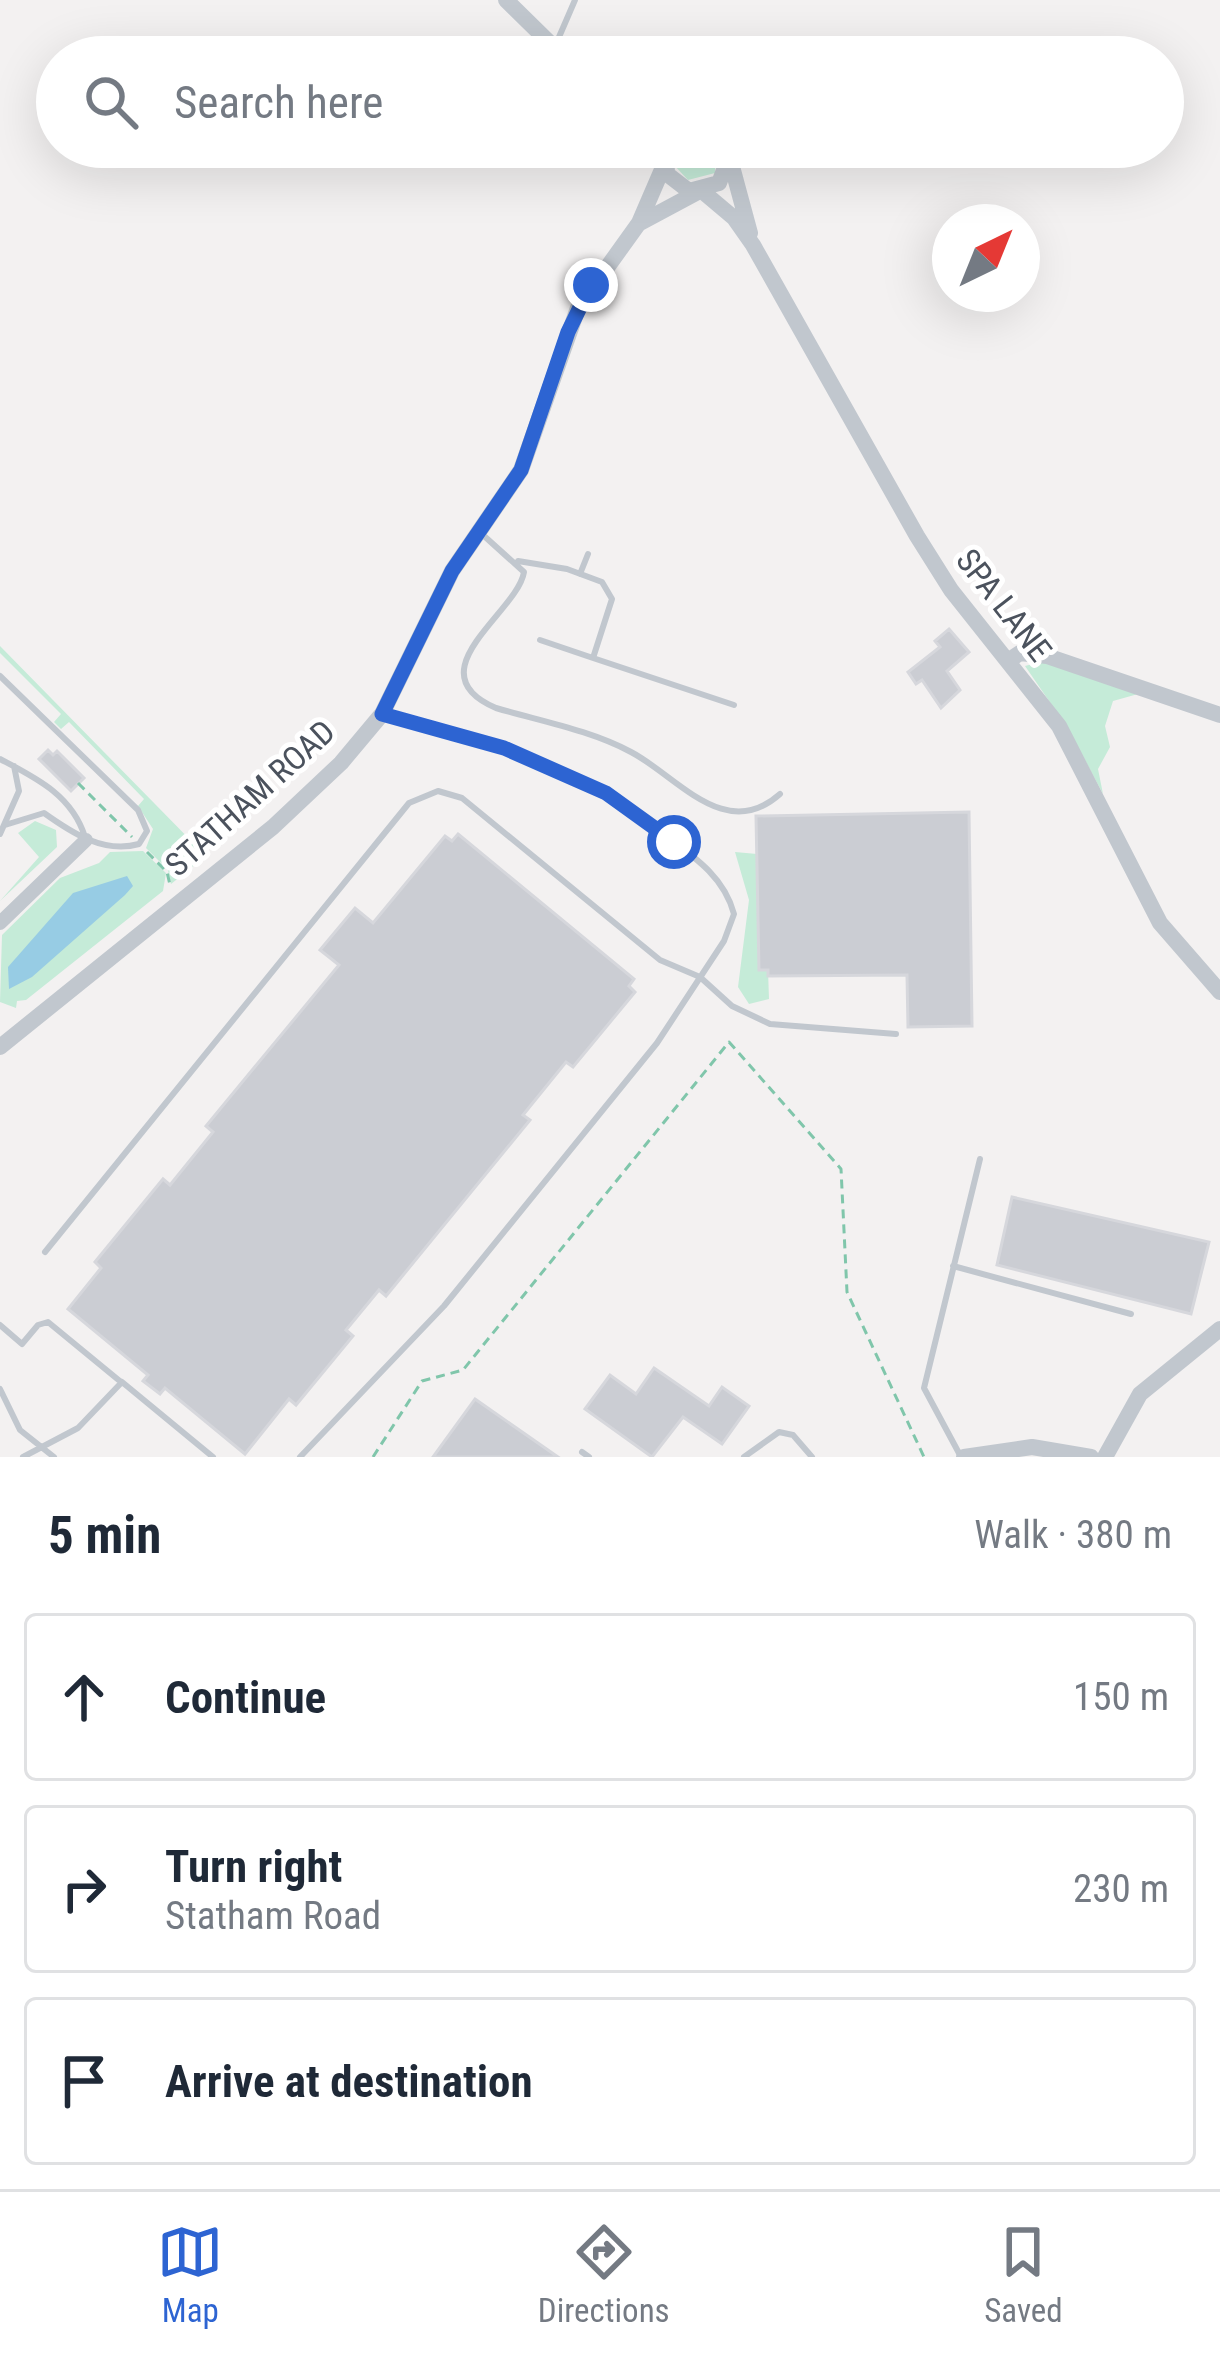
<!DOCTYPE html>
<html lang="en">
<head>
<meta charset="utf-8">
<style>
  body { margin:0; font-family:"Roboto Condensed",sans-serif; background:#f6f6f7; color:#1f2937 }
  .compass { position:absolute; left:932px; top:204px; width:108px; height:108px; border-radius:50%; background:#fff; box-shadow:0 12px 48px #0002; rotate:43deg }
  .stop { position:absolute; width:36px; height:36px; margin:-27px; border:9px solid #2d64d2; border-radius:50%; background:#fff }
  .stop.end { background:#2d64d2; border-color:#fff; box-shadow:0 3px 12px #0008 }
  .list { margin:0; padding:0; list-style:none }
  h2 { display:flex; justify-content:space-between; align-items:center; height:156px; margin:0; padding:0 48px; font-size:51px }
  h2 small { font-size:39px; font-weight:400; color:#747a83 }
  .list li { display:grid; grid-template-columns:78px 1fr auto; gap:36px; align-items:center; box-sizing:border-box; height:168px; margin:0 24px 24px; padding:0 24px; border:3px solid #e0e1e3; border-radius:12px }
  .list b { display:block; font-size:45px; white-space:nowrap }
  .list p { margin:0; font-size:39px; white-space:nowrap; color:#747a83 }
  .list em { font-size:39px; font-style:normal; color:#747a83 }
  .icon { flex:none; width:66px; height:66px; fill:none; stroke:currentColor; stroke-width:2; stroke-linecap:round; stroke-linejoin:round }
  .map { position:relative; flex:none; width:1220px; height:1457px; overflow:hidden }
  .search { position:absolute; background:#fff; box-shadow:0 12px 48px #0002; left:36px; right:36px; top:36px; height:132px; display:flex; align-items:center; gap:30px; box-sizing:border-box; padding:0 42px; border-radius:66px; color:#747a83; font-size:45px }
  .sheet { height:732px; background:#fff }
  nav { display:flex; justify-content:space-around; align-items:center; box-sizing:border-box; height:168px; border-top:3px solid #e0e1e3; background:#fff; font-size:33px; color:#747a83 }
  nav a { display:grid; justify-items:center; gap:6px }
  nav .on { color:#2d64d2 }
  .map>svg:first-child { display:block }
  .green { fill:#c5ebd8 }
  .water { fill:#97cce4 }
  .building { fill:#cbcdd3; stroke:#d6d7dc; stroke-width:3 }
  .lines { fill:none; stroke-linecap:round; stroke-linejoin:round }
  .path { stroke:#80c6ab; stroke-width:3; stroke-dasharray:9 6; stroke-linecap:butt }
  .service { stroke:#c1c7ce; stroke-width:6 }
  .minor { stroke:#c1c7ce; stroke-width:14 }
  .tertiary { stroke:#c1c7ce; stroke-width:16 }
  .route { stroke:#2d64d2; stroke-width:15 }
  .labels { text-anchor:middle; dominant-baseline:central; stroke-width:10; stroke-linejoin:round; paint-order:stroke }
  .street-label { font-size:33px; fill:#4b525d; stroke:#fff }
</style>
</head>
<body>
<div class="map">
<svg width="1220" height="1457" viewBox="0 0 1220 1457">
  <rect width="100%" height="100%" fill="#f3f1f1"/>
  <!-- green -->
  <path class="green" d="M676,147H716L715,173L688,180L674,165Z
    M0,646L206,856L171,884L168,870L146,848L153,829L138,806L144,799L69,722L61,729L54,722L61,714L0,653Z
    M1047,660L1138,694L1113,701L1105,726L1110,747L1098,769L1103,794L1069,730L1025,666Z
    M35,821L56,830L57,847L0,901L39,857L18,833Z
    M143,851L166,873L163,891L26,1000L17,1001L16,1008L0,1002L2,935L60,878L99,863L110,852Z
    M735,852L757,854L759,970H768L769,999L749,1004L738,987L749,900Z"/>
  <!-- water -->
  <path class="water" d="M127,876L133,886L125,895L32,977L9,989L8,967L73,893Z"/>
  <!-- building -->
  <path class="building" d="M949,629L969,652L947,671L960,690L941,708L922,680L916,684L908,672L940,647L935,641Z
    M48,750L53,755L57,751L84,778L71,791L39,759Z
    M969,812L972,1026L908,1027L907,975L768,976V970H759L756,816Z
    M458,834L634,979L629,986L635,992L573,1067L566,1062L523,1115L530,1120L386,1296L379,1290L346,1330L353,1336L296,1405L289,1399L245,1454L165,1388L160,1394L143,1381L148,1375L68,1309L101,1268L95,1262L163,1179L170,1185L213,1132L206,1126L339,965L320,950L355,908L373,923L445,836L452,841Z
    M1012,1197L1209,1242L1191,1314L997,1265Z
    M654,1368L709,1406L722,1387L749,1406L722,1444L683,1417L652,1457L585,1409L610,1375L636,1394Z
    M475,1399L558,1457H433Z"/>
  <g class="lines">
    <!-- path -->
    <path class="path" d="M78,783L132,837
      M147,852L167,872L170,885
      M373,1457L422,1381L463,1370L729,1042L841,1169L847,1292L924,1457"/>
    <!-- service -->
    <path class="service" d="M556,44L575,0
      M483,535L524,572C518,612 412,672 496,708C540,721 590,730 631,752C677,776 725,843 780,794
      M518,561L567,569L602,582L612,599L593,658L540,640
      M580,574L588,554
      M593,658L734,705
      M0,676L138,810L147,831L139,844C104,854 72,833 44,813L5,825
      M0,759C36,778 72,795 85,837
      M0,834L19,791L14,766
      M45,1252L409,803L438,791L462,798L660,960L700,977L732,1006L770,1024L896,1034
      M953,1266L1131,1314
      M0,1325L22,1344L38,1325L48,1322L121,1382
      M0,1389L20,1430L54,1457
      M582,1452L589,1457
      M23,1457L78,1428L122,1382L213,1457
      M300,1457L444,1306L657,1043L724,941L734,914C724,876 693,856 663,834C577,772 487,743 386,715
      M744,1457L779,1432L793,1435L812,1457
      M961,1457L924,1388L980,1159"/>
    <!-- minor -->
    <path class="minor" d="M0,923L86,840"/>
    <!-- tertiary -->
    <path class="tertiary" d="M506,0L564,57
      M666,147L667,174L689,191L719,183L729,157
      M730,159L750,233
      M702,191L734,218L753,245L917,536L951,590L1059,726L1160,923L1220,992
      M640,223L696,193
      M1008,661L1020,653L1047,656L1220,715
      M0,1047L273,827L341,763L382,714L452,571L521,470L578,308L639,223L664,165
      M964,1457L1032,1447L1091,1457
      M1105,1457L1140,1394L1220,1329"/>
  </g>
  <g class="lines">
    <!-- route -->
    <path class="route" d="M591,285L568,332L521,470L452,571L382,714L504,748L606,793L674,842"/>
  </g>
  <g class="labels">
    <!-- street labels -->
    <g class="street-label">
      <text transform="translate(1004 605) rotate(52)">SPA LANE</text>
      <text transform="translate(250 798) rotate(-42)">STATHAM ROAD</text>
    </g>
  </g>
</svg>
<svg class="compass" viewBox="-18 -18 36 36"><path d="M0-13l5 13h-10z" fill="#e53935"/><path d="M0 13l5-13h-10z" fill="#747a83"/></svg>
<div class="stop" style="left:674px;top:842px"></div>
<div class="stop end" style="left:591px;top:285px"></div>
<div class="search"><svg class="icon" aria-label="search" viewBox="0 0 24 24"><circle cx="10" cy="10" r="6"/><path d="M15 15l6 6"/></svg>Search here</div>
</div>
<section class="sheet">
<h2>5 min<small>Walk · 380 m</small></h2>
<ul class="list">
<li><svg class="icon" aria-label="ahead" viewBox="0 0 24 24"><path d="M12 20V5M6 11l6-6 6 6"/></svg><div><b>Continue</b></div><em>150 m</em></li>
<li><svg class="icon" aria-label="right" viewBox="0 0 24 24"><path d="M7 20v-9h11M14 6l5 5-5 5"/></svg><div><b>Turn right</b><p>Statham Road</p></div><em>230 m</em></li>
<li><svg class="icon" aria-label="arrive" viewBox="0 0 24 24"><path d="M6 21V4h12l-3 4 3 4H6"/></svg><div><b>Arrive at destination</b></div></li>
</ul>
</section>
<nav>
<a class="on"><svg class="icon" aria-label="map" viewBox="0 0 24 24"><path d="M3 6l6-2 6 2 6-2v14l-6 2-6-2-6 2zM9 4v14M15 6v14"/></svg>Map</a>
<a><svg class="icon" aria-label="directions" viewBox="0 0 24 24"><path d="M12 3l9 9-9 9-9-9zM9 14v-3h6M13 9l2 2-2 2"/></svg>Directions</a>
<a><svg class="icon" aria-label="saved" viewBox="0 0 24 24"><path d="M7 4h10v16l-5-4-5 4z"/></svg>Saved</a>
</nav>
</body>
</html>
